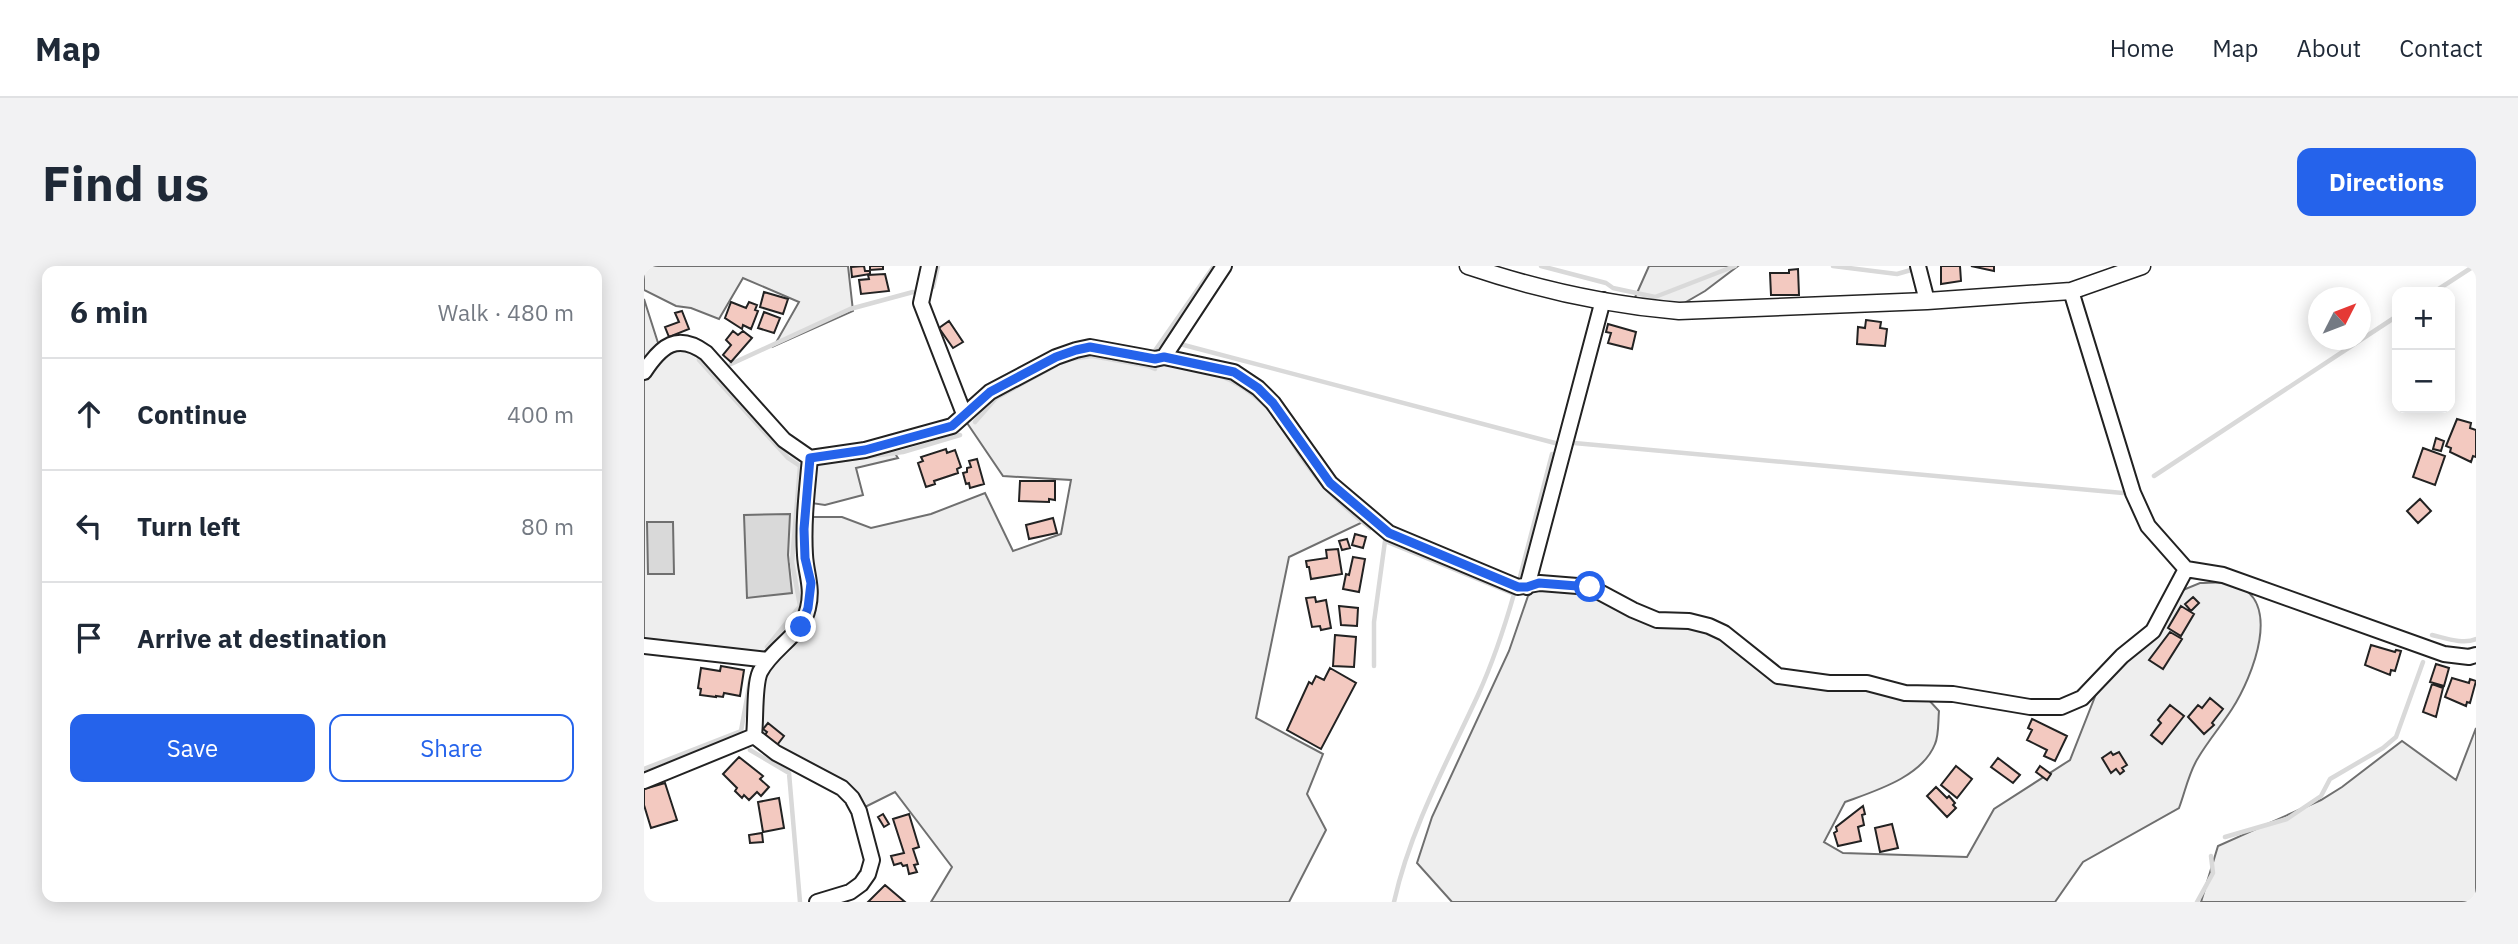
<!DOCTYPE html>
<html lang="en">
<head>
<meta charset="utf-8">
<style>
  body { margin:0; font-family:"IBM Plex Sans",sans-serif; background:#f2f2f3; color:#1f2937 }
  .controls { position:absolute; right:21px; top:21px; display:grid; overflow:hidden; border-radius:14px; box-shadow:0 4px 18px #0003 }
  .controls button { width:63px; height:63px; display:grid; place-items:center; padding:0; border:0; border-bottom:2px solid #e0e1e3; background:#fff; color:#1f2937; font:35px sans-serif }
  .compass { position:absolute; left:1664px; top:21px; width:63px; height:63px; border-radius:50%; background:#fff; box-shadow:0 4px 18px #0003; rotate:48deg }
  .stop { position:absolute; width:21px; height:21px; margin:-16px; border:5px solid #2563eb; border-radius:50%; background:#fff }
  .stop.end { background:#2563eb; border-color:#fff; box-shadow:0 2px 7px #0008 }
  .list { margin:0; padding:0; list-style:none }
  h2 { display:flex; justify-content:space-between; align-items:center; height:91px; margin:0; padding:0 28px; font-size:30px }
  h2 small { font-size:23px; font-weight:400; color:#747a83 }
  .list li { display:grid; grid-template-columns:46px 1fr auto; gap:21px; align-items:center; box-sizing:border-box; height:112px; padding:0 28px; border-top:2px solid #e0e1e3 }
  .list b { display:block; font-size:26px; white-space:nowrap }
  .list em { font-size:23px; font-style:normal; color:#747a83 }
  .actions { display:flex; gap:14px; padding:21px 28px }
  .actions a { flex:1; padding:16px 0; border:2px solid #2563eb; border-radius:14px; text-align:center; font-size:24px; color:#2563eb }
  .actions .main { background:#2563eb; color:#fff }
  .icon { flex:none; width:38px; height:38px; fill:none; stroke:currentColor; stroke-width:2; stroke-linecap:round; stroke-linejoin:round }
  .map { position:relative; flex:none; width:1832px; height:636px; overflow:hidden; border-radius:14px }
  header { display:flex; align-items:center; gap:42px; box-sizing:border-box; height:98px; padding:0 35px; background:#fff; border-bottom:2px solid #e0e1e3 }
  header strong { font-size:33px }
  nav { display:flex; gap:38px; margin-inline-start:auto; font-size:24px }
  .intro { display:flex; align-items:center; justify-content:space-between; box-sizing:border-box; height:168px; padding:0 42px }
  h1 { margin:0; font-size:49px }
  .button { padding:18px 32px; border-radius:14px; background:#2563eb; color:#fff; font-size:24px; font-weight:700 }
  main { display:flex; gap:42px; padding:0 42px }
  aside { flex:1; background:#fff; border-radius:14px; box-shadow:0 4px 18px #0003 }
  .map>svg:first-child { display:block }
  .green { fill:#eee; stroke:#6f6f6f; stroke-width:2 }
  .water { fill:#d9d9d9; stroke:#6f6f6f; stroke-width:2 }
  .lines { fill:none; stroke-linecap:round; stroke-linejoin:round }
  .stream { stroke:#d9d9d9; stroke-width:4.5 }
  .building { fill:#f3c9c0; stroke:#222; stroke-width:2 }
  .minor-casing { stroke:#222; stroke-width:18 }
  .tertiary-casing { stroke:#222; stroke-width:19 }
  .minor { stroke:#fff; stroke-width:14 }
  .tertiary { stroke:#fff; stroke-width:16 }
  .route { stroke:#2563eb; stroke-width:9 }
</style>
</head>
<body>
<header>
<strong>Map</strong>
<nav><a>Home</a><a>Map</a><a>About</a><a>Contact</a></nav>
</header>
<div class="intro"><h1>Find us</h1><a class="button">Directions</a></div>
<main>
<aside>
<h2>6 min<small>Walk · 480 m</small></h2>
<ul class="list">
<li><svg class="icon" aria-label="ahead" viewBox="0 0 24 24"><path d="M12 20V5M6 11l6-6 6 6"/></svg><div><b>Continue</b></div><em>400 m</em></li>
<li><svg class="icon" aria-label="left" viewBox="0 0 24 24"><path d="M17 20v-9H6M10 6l-5 5 5 5"/></svg><div><b>Turn left</b></div><em>80 m</em></li>
<li><svg class="icon" aria-label="arrive" viewBox="0 0 24 24"><path d="M6 21V4h12l-3 4 3 4H6"/></svg><div><b>Arrive at destination</b></div></li>
</ul>
<div class="actions"><a class="main">Save</a><a>Share</a></div>
</aside>
<div class="map">
<svg width="1832" height="636" viewBox="0 0 1832 636">
  <rect width="100%" height="100%" fill="#fff"/>
  <!-- green -->
  <path class="green" d="M0,0H204L209,45L130,80L155,36L99,12L75,53L47,42L32,40L0,24Z
    M1005,0H1094L1061,25L1035,40L989,36Z
    M0,33L15,80L0,97Z
    M35,80L49,83L160,194L162,324L155,354L120,390L0,377V113L9,99Z
    M445,85L531,97L596,115L627,142L681,219L719,256L645,291L612,452L679,488L663,528L682,564L645,636H287L308,601L251,526L219,542L116,469L120,402L156,366L165,251H198L227,262L287,248L341,227L369,285L417,268L427,214L359,210L321,154L349,128L419,93Z
    M248,183L254,192L212,202L219,229L181,239L167,237L171,200L176,192Z
    M1556,317C1566,317 1578,315 1588,318C1641,332 1608,412 1588,443C1577,460 1564,475 1554,492C1545,506 1541,526 1535,542L1439,596L1411,636H808L773,597L788,551L865,385L884,330L893,323L947,326L1074,370L1133,412L1283,432L1295,445C1294,455 1295,469 1291,478C1278,511 1231,525 1201,536L1180,576L1199,587L1323,591L1350,543L1426,494L1454,423L1517,362L1534,326Z
    M1832,462V636H1557L1574,580L1677,534L1698,521L1758,475L1812,514Z"/>
  <!-- water -->
  <path class="water" d="M146,248L144,289L148,327L103,332L100,249Z
    M3,256H29L30,308H4Z"/>
  <g class="lines">
    <!-- stream -->
    <path class="stream" d="M897,0L962,17L969,22L1011,31L1091,0
      M1189,0L1253,8L1267,4
      M289,21L294,0
      M1790,26L1830,0
      M536,78L911,177
      M426,93L448,90L504,100L510,86L570,0
      M55,94L144,192L156,200L148,296L156,340L123,381
      M87,98L206,43L269,26
      M504,100L511,103
      M576,110C596,117 611,129 626,144
      M331,156L352,132L412,99
      M645,171C667,210 691,234 726,262
      M930,177L1479,227
      M190,195L259,186L316,169
      M1510,210L1753,50
      M876,311L908,188
      M1788,369C1801,372 1820,379 1832,373
      M730,400V356L741,275L870,328C860,363 849,396 834,429C803,496 766,564 750,636
      M106,484L145,507L156,636
      M0,503L97,465L106,415L111,398
      M1581,571L1643,553L1677,530L1686,513L1739,482L1752,471L1779,396
      M1553,636L1569,607L1567,590"/>
  </g>
  <!-- building -->
  <path class="building" d="M220,0L221,5H226V8L208,11L207,1Z
    M226,0H239V3L226,4Z
    M1297,0H1316L1317,15L1297,18Z
    M1327,0H1350V5Z
    M1154,3L1155,29H1127L1126,7H1145V4Z
    M241,8L245,25L217,28L215,14L225,13L224,9Z
    M120,26L144,33L139,48L116,41Z
    M87,36L102,42L105,36L113,39L111,44L114,45L107,63L99,59L98,63L81,52Z
    M38,45L45,63L25,71L21,61L35,56L31,47Z
    M120,46L136,52L130,67L114,62Z
    M1222,54L1237,56L1236,62L1243,63L1241,80L1213,78L1214,61L1221,62Z
    M305,55L319,76L309,82L295,62Z
    M964,58L992,66L988,83L964,77L967,67L962,66Z
    M89,65L94,69L99,65L108,72L87,96L79,89L87,79L82,74Z
    M1813,153L1827,157L1826,162L1832,164V191L1829,190L1827,196L1806,186L1807,182L1802,180Z
    M1792,172L1800,175L1797,185L1789,183Z
    M1779,182L1801,190L1791,219L1769,211Z
    M302,183L303,187L311,184L317,201L313,203L314,207L290,215L291,218L282,221L274,197L279,195L277,191Z
    M333,193L340,218L326,222L325,217L322,218L319,207L323,206V202L327,201L325,195Z
    M376,215H411V234L405,233V236L375,235Z
    M1776,233L1787,245L1774,257L1763,245Z
    M409,252L413,267L385,273L382,259Z
    M711,268L722,271L719,282L708,279Z
    M703,273L706,282L698,284L695,275Z
    M694,283L698,308L667,313L665,301H663L662,295L683,292L682,284Z
    M709,291L721,293L715,326L699,323L702,308L705,309Z
    M671,331L672,336L682,334L687,362L677,364L676,360L668,361L662,332Z
    M1549,331L1555,337L1547,345L1541,338Z
    M695,340L714,342L713,360L697,359Z
    M1537,340L1550,348L1537,370L1524,362Z
    M1526,366L1538,373L1519,403L1505,394Z
    M691,369L712,371L710,401L689,400Z
    M1727,379L1751,386L1752,384L1757,385L1751,405L1747,404L1746,409L1721,399Z
    M1792,398L1805,402L1800,420L1786,416Z
    M77,400L100,404L96,430L80,427L79,431L72,430V431L56,429L57,423L54,422L57,402L76,405Z
    M686,402L712,417L677,483L643,464L665,416L668,418L672,410L680,414Z
    M1808,412L1825,417L1826,413L1832,415L1826,437L1823,436L1822,440L1801,431Z
    M1788,418L1799,422L1792,451L1779,446Z
    M1566,432L1579,443L1568,457L1570,459L1560,468L1544,451L1554,439L1558,442Z
    M1526,439L1540,450L1518,478L1507,469L1517,457L1514,454Z
    M1388,453L1423,470L1411,495L1400,490L1403,484L1383,474L1388,464L1384,462Z
    M124,457L140,470L133,479L121,469L123,466L119,463Z
    M1467,486L1469,489L1475,486L1483,499L1478,502L1480,505L1476,508L1472,503L1467,507L1458,492Z
    M95,491L119,510L116,513L125,521L117,530L113,526L105,534L100,529L98,532L91,525L93,522L79,508Z
    M1354,492L1376,509L1369,517L1347,501Z
    M1312,500L1328,513L1313,532L1297,519Z
    M1396,500L1407,508L1403,514L1392,506Z
    M21,517L33,554L7,562L0,539V523Z
    M1292,521L1303,532L1305,530L1311,537L1309,539L1312,542L1303,551L1283,530Z
    M135,532L140,562L119,566L114,536Z
    M1219,540L1221,548L1218,549L1220,559L1214,561L1217,575L1194,580L1190,567L1193,565L1192,561Z
    M239,548L245,558L240,561L234,551Z
    M265,548L275,581L269,583L274,598L270,599L273,606L265,608L263,599L259,600L257,597L250,599L247,590L260,587L249,553Z
    M1248,558L1254,582L1236,586L1231,562Z
    M118,567L119,576L106,577L105,569Z
    M241,619L261,636H224Z"/>
  <g class="lines">
    <!-- minor casing -->
    <g class="minor-casing">
      <path id="minor" d="M285,0L277,37L320,148
        M1274,0L1283,35
        M1427,25L1489,227L1504,260L1542,303L1579,309L1800,388L1825,391L1832,389
        M520,91L580,0
        M0,106C17,80 33,66 62,87L140,174L166,192L221,184L308,160L346,126L412,91L432,84L446,81L511,93L520,91L590,106L614,122L629,137L686,217L745,267L874,321L896,317L946,321L989,344L1013,354L1045,355L1065,360L1080,367L1134,410L1185,417H1223L1261,427L1309,428L1386,441H1417L1438,432L1478,390L1509,365L1542,303
        M166,192C163,224 159,256 161,289C162,308 169,321 164,342C158,370 129,381 116,406C110,419 112,454 110,470L132,487L198,522L208,532L215,545L228,594L224,608L217,618L206,626L173,636
        M883,321L959,34
        M0,380L124,394
        M0,515L110,470"/>
    </g>
    <!-- tertiary casing -->
    <g class="tertiary-casing">
      <path id="tertiary" d="M824,0C892,23 964,39 1035,45L1283,35L1427,25L1498,0"/>
    </g>
    <!-- minor -->
    <use href="#minor" class="minor"/>
    <!-- tertiary -->
    <use href="#tertiary" class="tertiary"/>
  </g>
  <g class="lines">
    <!-- route -->
    <path class="route" d="M157,361L164,342L167,317L161,292L160,263L166,192L221,184L308,160L346,126L412,91L432,84L446,81L511,93L520,91L590,106L614,122L629,137L686,217L745,267L874,321H883L895,317L946,321"/>
  </g>
</svg>
<div class="controls">
<button>+</button>
<button>−</button>
</div>
<svg class="compass" viewBox="-18 -18 36 36"><path d="M0-13l5 13h-10z" fill="#e53935"/><path d="M0 13l5-13h-10z" fill="#747a83"/></svg>
<div class="stop" style="left:946px;top:321px"></div>
<div class="stop end" style="left:157px;top:361px"></div>
</div>
</main>
</body>
</html>
